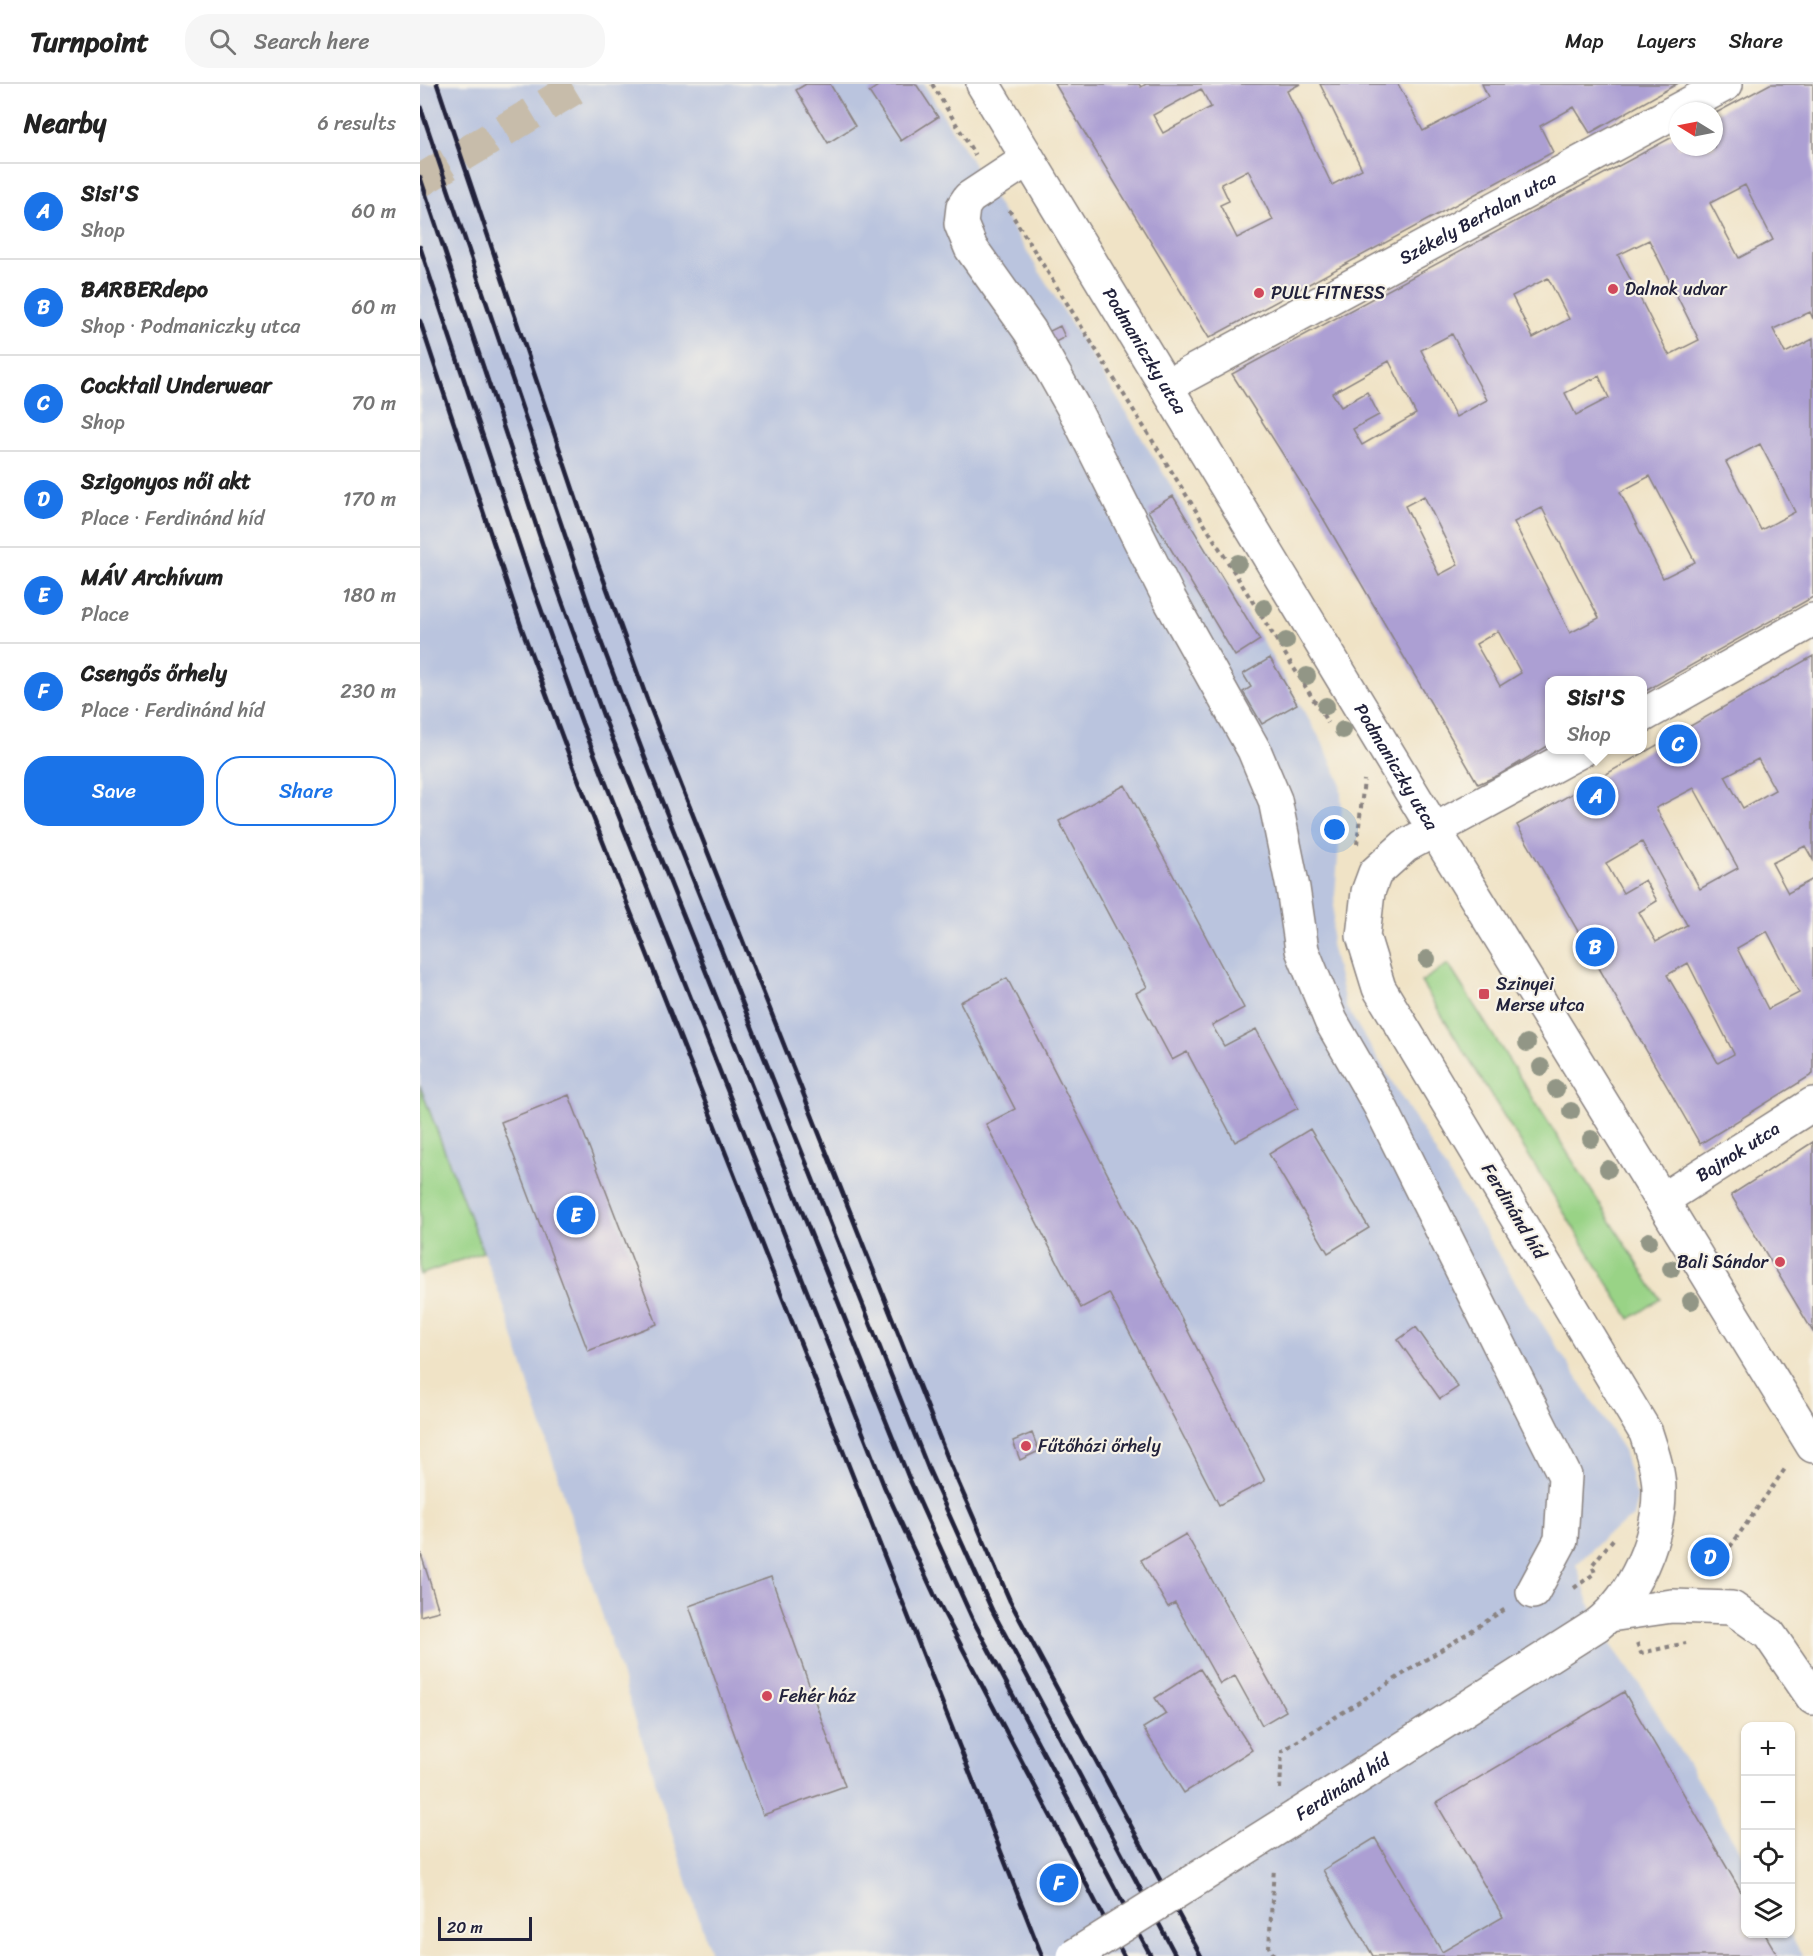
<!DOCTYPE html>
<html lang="en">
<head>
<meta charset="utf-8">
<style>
  body { margin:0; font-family:Sriracha,sans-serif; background:#f6f6f6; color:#222 }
  .controls { position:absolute; right:18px; bottom:18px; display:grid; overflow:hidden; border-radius:12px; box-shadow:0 2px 4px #0004 }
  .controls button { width:54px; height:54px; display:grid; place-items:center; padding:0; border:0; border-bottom:2px solid #e0e0e0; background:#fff; color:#222; font:30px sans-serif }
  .compass { position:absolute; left:1249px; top:18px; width:54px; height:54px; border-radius:50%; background:#fff; box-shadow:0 2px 4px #0004; rotate:280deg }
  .scale { position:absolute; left:18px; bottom:15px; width:94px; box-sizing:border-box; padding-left:6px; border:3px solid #22223b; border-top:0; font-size:16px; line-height:21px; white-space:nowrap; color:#22223b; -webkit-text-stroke:4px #f7f3e8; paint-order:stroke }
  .you { position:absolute; left:915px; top:746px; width:21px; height:21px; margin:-15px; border:4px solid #fff; border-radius:50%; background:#1a73e8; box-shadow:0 0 0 9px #1a73e833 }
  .badge { display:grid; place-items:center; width:39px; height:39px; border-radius:50%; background:#1a73e8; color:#fff; font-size:20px; font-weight:700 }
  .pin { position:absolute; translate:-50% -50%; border:3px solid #fff; box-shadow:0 2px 6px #0006 }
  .popup { position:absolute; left:1125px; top:592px; width:102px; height:78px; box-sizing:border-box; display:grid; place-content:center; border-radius:12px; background:#fff; filter:drop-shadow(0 2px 4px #0005); font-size:20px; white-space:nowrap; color:#767676 }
  .popup b { font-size:22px; color:#222 }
  .popup::after { content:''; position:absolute; left:50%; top:100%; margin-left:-12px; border:12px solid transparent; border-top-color:#fff }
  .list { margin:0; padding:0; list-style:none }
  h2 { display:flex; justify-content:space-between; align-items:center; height:78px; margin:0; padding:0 24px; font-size:26px }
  h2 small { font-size:20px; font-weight:400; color:#767676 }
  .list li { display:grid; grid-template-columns:39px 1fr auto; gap:18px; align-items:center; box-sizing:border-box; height:96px; padding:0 24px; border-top:2px solid #e0e0e0 }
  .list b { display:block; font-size:22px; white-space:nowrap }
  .list p { margin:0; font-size:20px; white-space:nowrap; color:#767676 }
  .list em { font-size:20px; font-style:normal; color:#767676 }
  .actions { display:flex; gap:12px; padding:18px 24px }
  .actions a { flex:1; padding:14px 0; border:2px solid #1a73e8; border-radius:24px; text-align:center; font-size:21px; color:#1a73e8 }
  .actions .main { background:#1a73e8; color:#fff }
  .icon { flex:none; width:33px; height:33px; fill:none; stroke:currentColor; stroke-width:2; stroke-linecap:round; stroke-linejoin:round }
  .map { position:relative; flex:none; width:1393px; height:1872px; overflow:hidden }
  header { display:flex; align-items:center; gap:36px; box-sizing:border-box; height:84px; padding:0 30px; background:#fff; border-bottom:2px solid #e0e0e0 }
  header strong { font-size:28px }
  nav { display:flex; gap:33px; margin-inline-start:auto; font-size:21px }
  .search { width:420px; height:54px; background:#f6f6f6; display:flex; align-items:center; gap:15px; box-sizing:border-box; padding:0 21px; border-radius:24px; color:#767676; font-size:22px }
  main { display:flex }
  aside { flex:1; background:#fff }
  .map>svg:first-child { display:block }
  .industrial { fill:#bac4de }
  .green { fill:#99d386; stroke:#5e7a60; stroke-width:1.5 }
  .building { fill:#ac9fd3; fill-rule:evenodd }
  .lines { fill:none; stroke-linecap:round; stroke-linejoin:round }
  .minor-tunnel { stroke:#c7bcaa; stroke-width:33; stroke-dasharray:33 16; stroke-linecap:butt }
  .minor-casing { stroke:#898280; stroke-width:36 }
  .path { stroke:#898280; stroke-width:4; stroke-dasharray:4.5 4.5; stroke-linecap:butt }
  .minor { stroke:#fff; stroke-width:33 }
  .rail { stroke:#22223b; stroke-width:4.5 }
  .minor-bridge-casing { stroke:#898280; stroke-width:36; stroke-linecap:butt }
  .minor-bridge { stroke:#fff; stroke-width:33 }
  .tree { fill:#929686 }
  .poi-dot { fill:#d1495b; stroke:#f7f3e8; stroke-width:2 }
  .labels { text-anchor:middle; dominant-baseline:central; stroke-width:4.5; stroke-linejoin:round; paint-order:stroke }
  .street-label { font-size:18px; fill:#22223b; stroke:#f7f3e8 }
  .poi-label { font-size:18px; fill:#22223b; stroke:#f7f3e8; text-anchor:start }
</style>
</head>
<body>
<header>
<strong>Turnpoint</strong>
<div class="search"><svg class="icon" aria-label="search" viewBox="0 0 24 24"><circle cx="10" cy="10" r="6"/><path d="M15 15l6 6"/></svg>Search here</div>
<nav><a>Map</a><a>Layers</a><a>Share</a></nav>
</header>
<main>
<aside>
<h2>Nearby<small>6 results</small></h2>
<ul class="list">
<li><span class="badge">A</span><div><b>Sisi'S</b><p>Shop</p></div><em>60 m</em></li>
<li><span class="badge">B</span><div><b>BARBERdepo</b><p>Shop · Podmaniczky utca</p></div><em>60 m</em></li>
<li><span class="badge">C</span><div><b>Cocktail Underwear</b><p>Shop</p></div><em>70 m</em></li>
<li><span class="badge">D</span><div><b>Szigonyos női akt</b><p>Place · Ferdinánd híd</p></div><em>170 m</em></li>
<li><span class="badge">E</span><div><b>MÁV Archívum</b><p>Place</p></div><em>180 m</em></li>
<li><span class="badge">F</span><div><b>Csengős őrhely</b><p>Place · Ferdinánd híd</p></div><em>230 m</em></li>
</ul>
<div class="actions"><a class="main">Save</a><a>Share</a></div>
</aside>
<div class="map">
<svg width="1393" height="1872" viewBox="0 0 1393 1872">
  <rect width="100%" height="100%" fill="#f7f3e8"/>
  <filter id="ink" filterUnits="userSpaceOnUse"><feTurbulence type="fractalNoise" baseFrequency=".0167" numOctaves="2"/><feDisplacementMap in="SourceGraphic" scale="12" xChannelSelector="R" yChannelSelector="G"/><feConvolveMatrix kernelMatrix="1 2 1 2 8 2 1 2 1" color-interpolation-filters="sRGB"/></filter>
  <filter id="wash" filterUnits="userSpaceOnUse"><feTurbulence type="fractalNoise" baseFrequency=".008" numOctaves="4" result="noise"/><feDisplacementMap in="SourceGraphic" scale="24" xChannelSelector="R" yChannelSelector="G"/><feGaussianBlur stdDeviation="1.35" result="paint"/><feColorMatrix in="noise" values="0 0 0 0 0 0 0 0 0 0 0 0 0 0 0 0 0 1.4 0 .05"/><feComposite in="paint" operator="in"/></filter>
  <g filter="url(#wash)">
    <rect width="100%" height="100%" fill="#f0e3c6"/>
    <!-- industrial -->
    <path class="industrial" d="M0,0H504L747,395L902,658L920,697L922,725L911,860L926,923L1099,1204L1202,1363L1217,1414L1213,1433L1185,1452L1156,1481L1177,1541L1221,1602L1325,1776L1326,1850H1370L1383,1872H291L83,1220L0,1002Z"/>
    <!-- green -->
    <path class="green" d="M1028,880L1240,1215L1210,1235L1001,898Z
      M0,1002L63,1168L0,1191Z"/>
    <g id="blocks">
      <!-- building -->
      <path class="building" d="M386,0H410L435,42L408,59L376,6Z
        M461,0H496L518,33L481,57L449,8Z
        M635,0H719L721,3L726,0H880L867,7L912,101L942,85L900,0H978L1003,47L1068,13L1062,0H1257L1170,49L1154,23L1120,42L1133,68L789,254ZM781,5L791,23L743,49L733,31ZM828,86L853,136L817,154L800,121L809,117L801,100Z
        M1350,0H1393V235L1390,228L1353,245L1365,269L1393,255V513L1222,609V596H1130V660L1079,691L1058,700L900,429L812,290L1258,50V63H1294V30ZM1325,101L1353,156L1319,174L1290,119ZM1229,156L1279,256L1249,271L1198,171ZM1128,194L1149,235L1113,254L1092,212ZM1032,250L1067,316L1036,333L1001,266ZM969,277L996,330L942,361L933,345L959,331L947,308L921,323L912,309ZM1179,292L1189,314L1156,331L1145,309ZM1340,360L1375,428L1341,446L1306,378ZM1230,392L1275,478L1243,494L1200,408ZM1004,412L1038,481L1019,491L985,422ZM1122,424L1179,534L1150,549L1094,438ZM1078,547L1101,589L1080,602L1056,560Z
        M640,242L645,253L626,263L620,252Z
        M753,412L840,556L815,572L728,427Z
        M1393,572V776L1385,762L1352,779L1368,809L1393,795V990L1280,1060L1097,741ZM1338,675L1355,706L1323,724L1305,692ZM1274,704L1318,784L1280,805L1236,724ZM1222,758L1267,841L1236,858L1219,828L1237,817L1225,796L1203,809L1186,779ZM1347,847L1379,909L1348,925L1317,864ZM1268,879L1314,970L1298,979L1247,891Z
        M850,574L877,620L842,640L823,608L831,603L823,590Z
        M705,701L824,924L792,941L804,962L836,945L878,1024L815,1058L767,968L752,976L716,909L727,903L639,737Z
        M587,894L845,1397L799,1421L689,1209L661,1224L566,1040L595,1025L540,918Z
        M149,1011L237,1240L168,1267L81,1038Z
        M890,1045L949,1144L908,1169L849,1070Z
        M1393,1058V1248L1311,1111Z
        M996,1243L1038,1303L1020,1315L978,1256Z
        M612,1349L619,1367L600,1376L593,1357Z
        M766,1450L866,1627L842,1641L815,1592L800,1600L755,1519L748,1523L721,1476Z
        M0,1467L19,1527L0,1532Z
        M351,1493L425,1702L343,1731L269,1522Z
        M780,1585L832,1666L764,1709L723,1644L746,1630L735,1614Z
        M1204,1608L1326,1816V1850H1345L1358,1872H953L903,1786L955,1754L1022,1868L1083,1833L1016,1719Z
        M642,1785L653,1804L636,1814L625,1795Z"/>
    </g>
  </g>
  <g filter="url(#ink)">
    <use href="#blocks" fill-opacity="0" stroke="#898280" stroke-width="1.5"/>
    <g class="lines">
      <!-- minor-tunnel -->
      <path class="minor-tunnel" d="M0,97L161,0"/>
      <!-- minor casing -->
      <g class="minor-casing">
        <g id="minor">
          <path id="s1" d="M563,0L1015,747L1393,1362"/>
          <path d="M608,75L549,114L543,123L541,140L551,164L610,247L654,325L750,516L834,666L855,716L873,804L882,866L911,937L960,1022L1145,1392L1141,1456L1113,1508"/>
          <path id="s2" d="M746,302L1306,0"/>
          <path d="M1222,632L1393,536"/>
          <path id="s3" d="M1242,1116L1393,1020"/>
          <path d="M1190,1531L1252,1522L1312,1524L1349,1550L1393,1614"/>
          <path id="s4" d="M877,1732L1177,1541C1215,1511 1239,1455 1239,1407C1239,1387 1232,1368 1226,1349L959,904L943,852L948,808L955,789L985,762L1162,666"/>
        </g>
      </g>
      <!-- path -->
      <path class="path" d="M512,0L555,71
        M589,126L908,639
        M937,760L944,696
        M1283,1467L1309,1463
        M1291,1482L1310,1463L1367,1382
        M1154,1504L1175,1489L1172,1481L1195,1453
        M1217,1559L1221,1569L1266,1559
        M860,1705L862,1667L1087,1524
        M854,1872L849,1863L854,1784"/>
      <!-- minor -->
      <use href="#minor" class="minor"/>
      <!-- rail -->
      <path class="rail" d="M17,0L178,480L227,615L528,1375L590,1517L781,1872
        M0,22L180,555L231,690L508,1384L572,1526L756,1872
        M0,93L134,495L183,631L488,1392L553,1536L731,1872
        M0,163L113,503L162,639L464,1402L514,1510L704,1872
        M0,237L102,545L155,687L622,1872"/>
      <!-- minor-bridge casing -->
      <g class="minor-bridge-casing">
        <path id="minor-bridge" d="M654,1872L877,1732"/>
      </g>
      <!-- minor-bridge -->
      <use href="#minor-bridge" class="minor-bridge"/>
    </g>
    <!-- trees -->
    <g class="tree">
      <circle cx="818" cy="479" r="9"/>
      <circle cx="844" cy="524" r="9"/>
      <circle cx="866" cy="557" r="9"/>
      <circle cx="887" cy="592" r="9"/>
      <circle cx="906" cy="622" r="9"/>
      <circle cx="923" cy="646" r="9"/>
      <circle cx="1007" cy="875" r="9"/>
      <circle cx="1107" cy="959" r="9"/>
      <circle cx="1121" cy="983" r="9"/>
      <circle cx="1136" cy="1005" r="9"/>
      <circle cx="1151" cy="1027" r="9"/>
      <circle cx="1171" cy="1055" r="9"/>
      <circle cx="1188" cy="1085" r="9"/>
      <circle cx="1229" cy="1157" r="9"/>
      <circle cx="1251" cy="1185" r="9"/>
      <circle cx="1271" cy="1217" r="9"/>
    </g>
  </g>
  <!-- markers -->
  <g class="poi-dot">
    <circle cx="1193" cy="205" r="6"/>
    <circle cx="839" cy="209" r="6"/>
    <rect x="1058" y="904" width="12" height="12" rx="3"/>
    <circle cx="1360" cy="1178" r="6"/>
    <circle cx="606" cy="1362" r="6"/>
    <circle cx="347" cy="1612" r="6"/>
  </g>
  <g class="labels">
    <!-- street labels -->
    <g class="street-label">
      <text stroke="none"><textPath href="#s2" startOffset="354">Székely Bertalan utca</textPath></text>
      <text stroke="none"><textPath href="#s1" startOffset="312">Podmaniczky utca</textPath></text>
      <text stroke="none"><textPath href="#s1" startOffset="798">Podmaniczky utca</textPath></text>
      <text stroke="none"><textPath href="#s3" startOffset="90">Bajnok utca</textPath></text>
      <text transform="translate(1094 1127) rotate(59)">Ferdinánd híd</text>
      <text stroke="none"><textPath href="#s4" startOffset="54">Ferdinánd híd</textPath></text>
    </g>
    <!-- poi labels -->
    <g class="poi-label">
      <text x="1205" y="205">Dalnok udvar</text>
      <text x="851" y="209">PULL FITNESS</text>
      <text x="1076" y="900">Szinyei<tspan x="1076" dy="21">Merse utca</tspan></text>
      <text x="1348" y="1178" text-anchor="end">Bali Sándor</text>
      <text x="618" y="1362">Fűtőházi őrhely</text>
      <text x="359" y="1612">Fehér ház</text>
    </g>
  </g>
</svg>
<div class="controls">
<button>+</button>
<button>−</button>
<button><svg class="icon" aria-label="locate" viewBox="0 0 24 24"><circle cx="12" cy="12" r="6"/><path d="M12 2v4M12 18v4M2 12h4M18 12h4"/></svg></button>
<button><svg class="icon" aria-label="layers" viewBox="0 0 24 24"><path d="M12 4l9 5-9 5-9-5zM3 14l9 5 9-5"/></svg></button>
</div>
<svg class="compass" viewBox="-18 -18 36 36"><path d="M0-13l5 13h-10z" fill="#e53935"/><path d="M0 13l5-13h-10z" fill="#767676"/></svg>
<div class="scale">20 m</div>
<div class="you"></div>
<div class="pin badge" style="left:1176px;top:712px">A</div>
<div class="popup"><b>Sisi'S</b>Shop</div>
<div class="pin badge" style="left:1175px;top:863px">B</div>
<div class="pin badge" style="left:1258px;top:660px">C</div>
<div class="pin badge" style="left:1290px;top:1473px">D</div>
<div class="pin badge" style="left:156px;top:1131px">E</div>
<div class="pin badge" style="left:639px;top:1799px">F</div>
</div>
</main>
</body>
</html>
